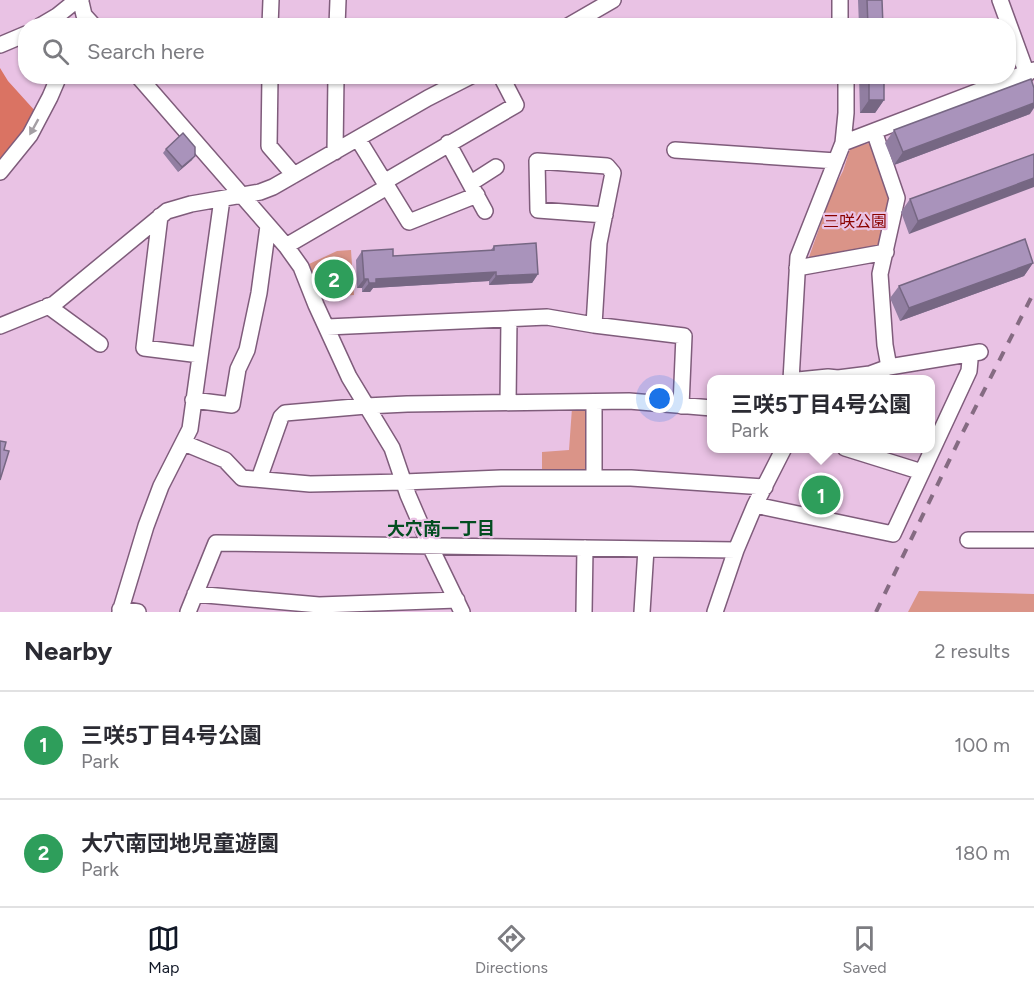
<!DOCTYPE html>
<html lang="en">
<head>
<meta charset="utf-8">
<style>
  body { margin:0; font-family:Figtree,"Noto Sans JP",sans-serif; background:#f2f2f3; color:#2b2b33 }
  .you { position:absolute; left:660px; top:399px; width:21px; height:21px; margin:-15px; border:4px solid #fff; border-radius:50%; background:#1a73e8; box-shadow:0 0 0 9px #1a73e833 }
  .badge { display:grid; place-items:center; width:39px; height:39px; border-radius:50%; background:#111827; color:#fff; font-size:20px; font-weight:700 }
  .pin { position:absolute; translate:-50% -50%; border:3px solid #fff; box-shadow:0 2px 6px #0006 }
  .popup { position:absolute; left:707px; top:375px; width:228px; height:78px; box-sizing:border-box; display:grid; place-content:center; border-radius:12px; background:#fff; filter:drop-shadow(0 2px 4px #0005); font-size:20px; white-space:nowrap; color:#7c7c81 }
  .popup b { font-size:22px; color:#2b2b33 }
  .popup::after { content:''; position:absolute; left:50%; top:100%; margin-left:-12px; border:12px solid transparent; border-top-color:#fff }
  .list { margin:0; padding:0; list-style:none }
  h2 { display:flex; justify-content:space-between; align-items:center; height:78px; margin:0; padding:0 24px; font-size:26px }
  h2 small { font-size:20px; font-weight:400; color:#7c7c81 }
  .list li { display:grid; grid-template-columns:39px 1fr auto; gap:18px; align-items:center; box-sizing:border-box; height:108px; padding:0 24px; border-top:2px solid #e1e1e2 }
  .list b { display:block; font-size:22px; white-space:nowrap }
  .list p { margin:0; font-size:20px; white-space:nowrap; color:#7c7c81 }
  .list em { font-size:20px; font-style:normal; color:#7c7c81 }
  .icon { flex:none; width:33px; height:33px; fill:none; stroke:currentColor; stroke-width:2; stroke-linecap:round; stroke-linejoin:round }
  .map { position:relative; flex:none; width:1034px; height:612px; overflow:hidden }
  .search { position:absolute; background:#fff; box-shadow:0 2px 4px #0004; left:18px; right:18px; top:18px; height:66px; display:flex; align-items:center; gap:15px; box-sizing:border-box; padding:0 21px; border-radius:24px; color:#7c7c81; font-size:22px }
  .sheet { height:294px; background:#fff }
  nav { display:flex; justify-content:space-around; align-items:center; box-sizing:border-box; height:84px; border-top:2px solid #e1e1e2; background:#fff; font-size:16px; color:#7c7c81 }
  nav a { display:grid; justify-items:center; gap:3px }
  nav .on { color:#111827 }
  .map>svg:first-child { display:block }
  .green { fill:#da9488 }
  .forest { fill:#da7363 }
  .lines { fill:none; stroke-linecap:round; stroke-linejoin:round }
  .minor-casing { stroke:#7f5c7b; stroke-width:18 }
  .minor { stroke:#fff; stroke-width:15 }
  .rail { stroke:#856b82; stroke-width:4; stroke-dasharray:10 10; stroke-linecap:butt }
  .wall { fill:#917ea1 }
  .shaded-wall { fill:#766783 }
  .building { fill:#a993bb; stroke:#766783; stroke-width:1.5 }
  .oneway { fill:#a49fa4 }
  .labels { text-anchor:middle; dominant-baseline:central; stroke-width:4.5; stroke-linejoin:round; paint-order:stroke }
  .park-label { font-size:16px; fill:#8a0300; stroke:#e9c2e4 }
  .neighbourhood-label { font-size:18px; font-weight:bold; fill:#024d20; stroke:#e9c2e4 }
</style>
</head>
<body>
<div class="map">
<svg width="1034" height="612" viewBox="0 0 1034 612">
  <rect width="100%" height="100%" fill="#e9c2e4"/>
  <!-- green -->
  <path class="green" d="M869,143L873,146L892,196L883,248L812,260L809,257L832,192L843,171L850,149Z
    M351,250L354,295L328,297L319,293L309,264L337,251Z
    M586,407L591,411L587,473H542V452L569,450L572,408Z
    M810,476L841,485L833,514L801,506Z
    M919,591L1034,594V612H908Z"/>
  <!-- forest -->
  <path class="forest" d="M0,68L8,81L36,112L23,135L0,163Z"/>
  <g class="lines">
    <!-- minor casing -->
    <g class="minor-casing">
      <path id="minor" d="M79,0L81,2L84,15L94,26
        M840,0V26
        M1000,0L1027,74
        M40,26L57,16L72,4L81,2V0
        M270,26L271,0
        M337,26L338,0
        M568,26L613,0
        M0,45L26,34
        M138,76L286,246L301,267L316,305L349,377L392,448L408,495L430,546L462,612
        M270,76L269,146L294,175
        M874,131L897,198L880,274L885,345L889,367
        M358,139L409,222L477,195
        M448,143L485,211
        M843,143L1034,70
        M675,150L836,161
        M335,152L336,76
        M0,172L30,135L50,97L59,76
        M384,182L516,105L501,76
        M471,183L496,167
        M160,216L144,348L200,355
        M286,246L387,187
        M797,268L886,252
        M48,306L100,344
        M594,325L599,243L613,173L607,166L537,161L538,210L605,215
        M0,326L54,304L167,211L191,204L260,192L273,187L428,98L471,76
        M327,327L547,317L594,325L684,336L681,406
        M791,380L798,257L843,143L846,113V76
        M798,380L828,377L838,378L870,374L889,367L980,352
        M193,400L232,405L238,369L247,350L259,293L268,226
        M508,403L509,319
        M184,443L225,460L242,478L310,484L404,482L501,478H631L765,487
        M922,472L969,371L970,360L968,354
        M594,477V402
        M259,479L281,417L285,413L366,406L407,404L629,401L712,408
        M755,505L893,534L922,472L845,448
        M968,540H1034
        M195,594L319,605L457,600
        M120,609L138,612
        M120,612L146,526L161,486L190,429L222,199
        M188,612L216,543L736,550
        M584,612L585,548
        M642,612L646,549
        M715,612L736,550L755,505L784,448"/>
    </g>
    <!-- minor -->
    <use href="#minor" class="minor"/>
    <!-- rail -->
    <path class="rail" d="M876,612L963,432L1034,292"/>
  </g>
  <!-- wall -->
  <path class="wall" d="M858,0H882L883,26H859Z
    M859,76H884V100L875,113H860Z
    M1030,114L894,165L885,143L894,130Z
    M166,149L192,160L178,172L163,153Z
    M1034,154L909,234L901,212L910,199Z
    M494,246L538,274L532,283L489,285V281L373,288L370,292H362V288H357L356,260L362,251L393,256L490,251Z
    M1033,263L1024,276L900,321L890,298L899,286Z"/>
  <!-- shaded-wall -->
  <path class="shaded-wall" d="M869,100H884L875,113H860Z
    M1034,103V108L1030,114L894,165L903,152Z
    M195,156L192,160L178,172L182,167Z
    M1034,178V187L909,234L918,221Z
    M1033,263L1024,276L900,321L909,308Z
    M496,272L489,281L373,288L370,292H362L369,283L376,279Z
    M538,274L532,283L489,285L496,276Z
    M364,279H368L362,288H357Z"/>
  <!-- building -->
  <path class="building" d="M867,0H882L883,26H868Z
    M869,76H884V100H869Z
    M1031,79L1034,88V103L903,152L894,130Z
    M183,133L195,147V156L182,167L166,149Z
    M1034,154V178L918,221L910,199Z
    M1025,239L1033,263L909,308L899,286Z
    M536,243L538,274L496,276V272L376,279V283H369L368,279H364L362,251L393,249V256L494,250V246Z
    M0,441L6,442L4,450L9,451L0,480Z"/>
  <!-- one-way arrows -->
  <defs><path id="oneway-solid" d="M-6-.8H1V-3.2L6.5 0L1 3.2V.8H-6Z" transform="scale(1.5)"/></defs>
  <use class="oneway" href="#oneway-solid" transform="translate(34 127) rotate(119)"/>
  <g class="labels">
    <!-- park labels -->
    <g class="park-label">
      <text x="855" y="221">三咲公園</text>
    </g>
    <!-- neighbourhood labels -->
    <g class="neighbourhood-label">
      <text x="441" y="529">大穴南一丁目</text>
    </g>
  </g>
</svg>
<div class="you"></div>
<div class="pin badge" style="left:821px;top:495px;background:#2e9e5b">1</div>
<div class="popup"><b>三咲5丁目4号公園</b>Park</div>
<div class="pin badge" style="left:334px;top:279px;background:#2e9e5b">2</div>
<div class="search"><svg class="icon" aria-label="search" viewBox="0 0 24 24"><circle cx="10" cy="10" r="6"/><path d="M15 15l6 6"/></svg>Search here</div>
</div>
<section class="sheet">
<h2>Nearby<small>2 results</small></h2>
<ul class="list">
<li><span class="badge" style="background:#2e9e5b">1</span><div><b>三咲5丁目4号公園</b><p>Park</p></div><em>100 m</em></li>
<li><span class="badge" style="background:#2e9e5b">2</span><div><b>大穴南団地児童遊園</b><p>Park</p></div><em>180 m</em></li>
</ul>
</section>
<nav>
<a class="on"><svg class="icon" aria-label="map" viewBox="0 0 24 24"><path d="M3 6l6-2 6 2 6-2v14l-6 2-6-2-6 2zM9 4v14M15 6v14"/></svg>Map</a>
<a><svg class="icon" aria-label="directions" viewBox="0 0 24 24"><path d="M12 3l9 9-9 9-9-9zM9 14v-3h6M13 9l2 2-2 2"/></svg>Directions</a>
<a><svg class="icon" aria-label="saved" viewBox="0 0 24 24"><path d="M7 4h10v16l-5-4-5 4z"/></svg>Saved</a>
</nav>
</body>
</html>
